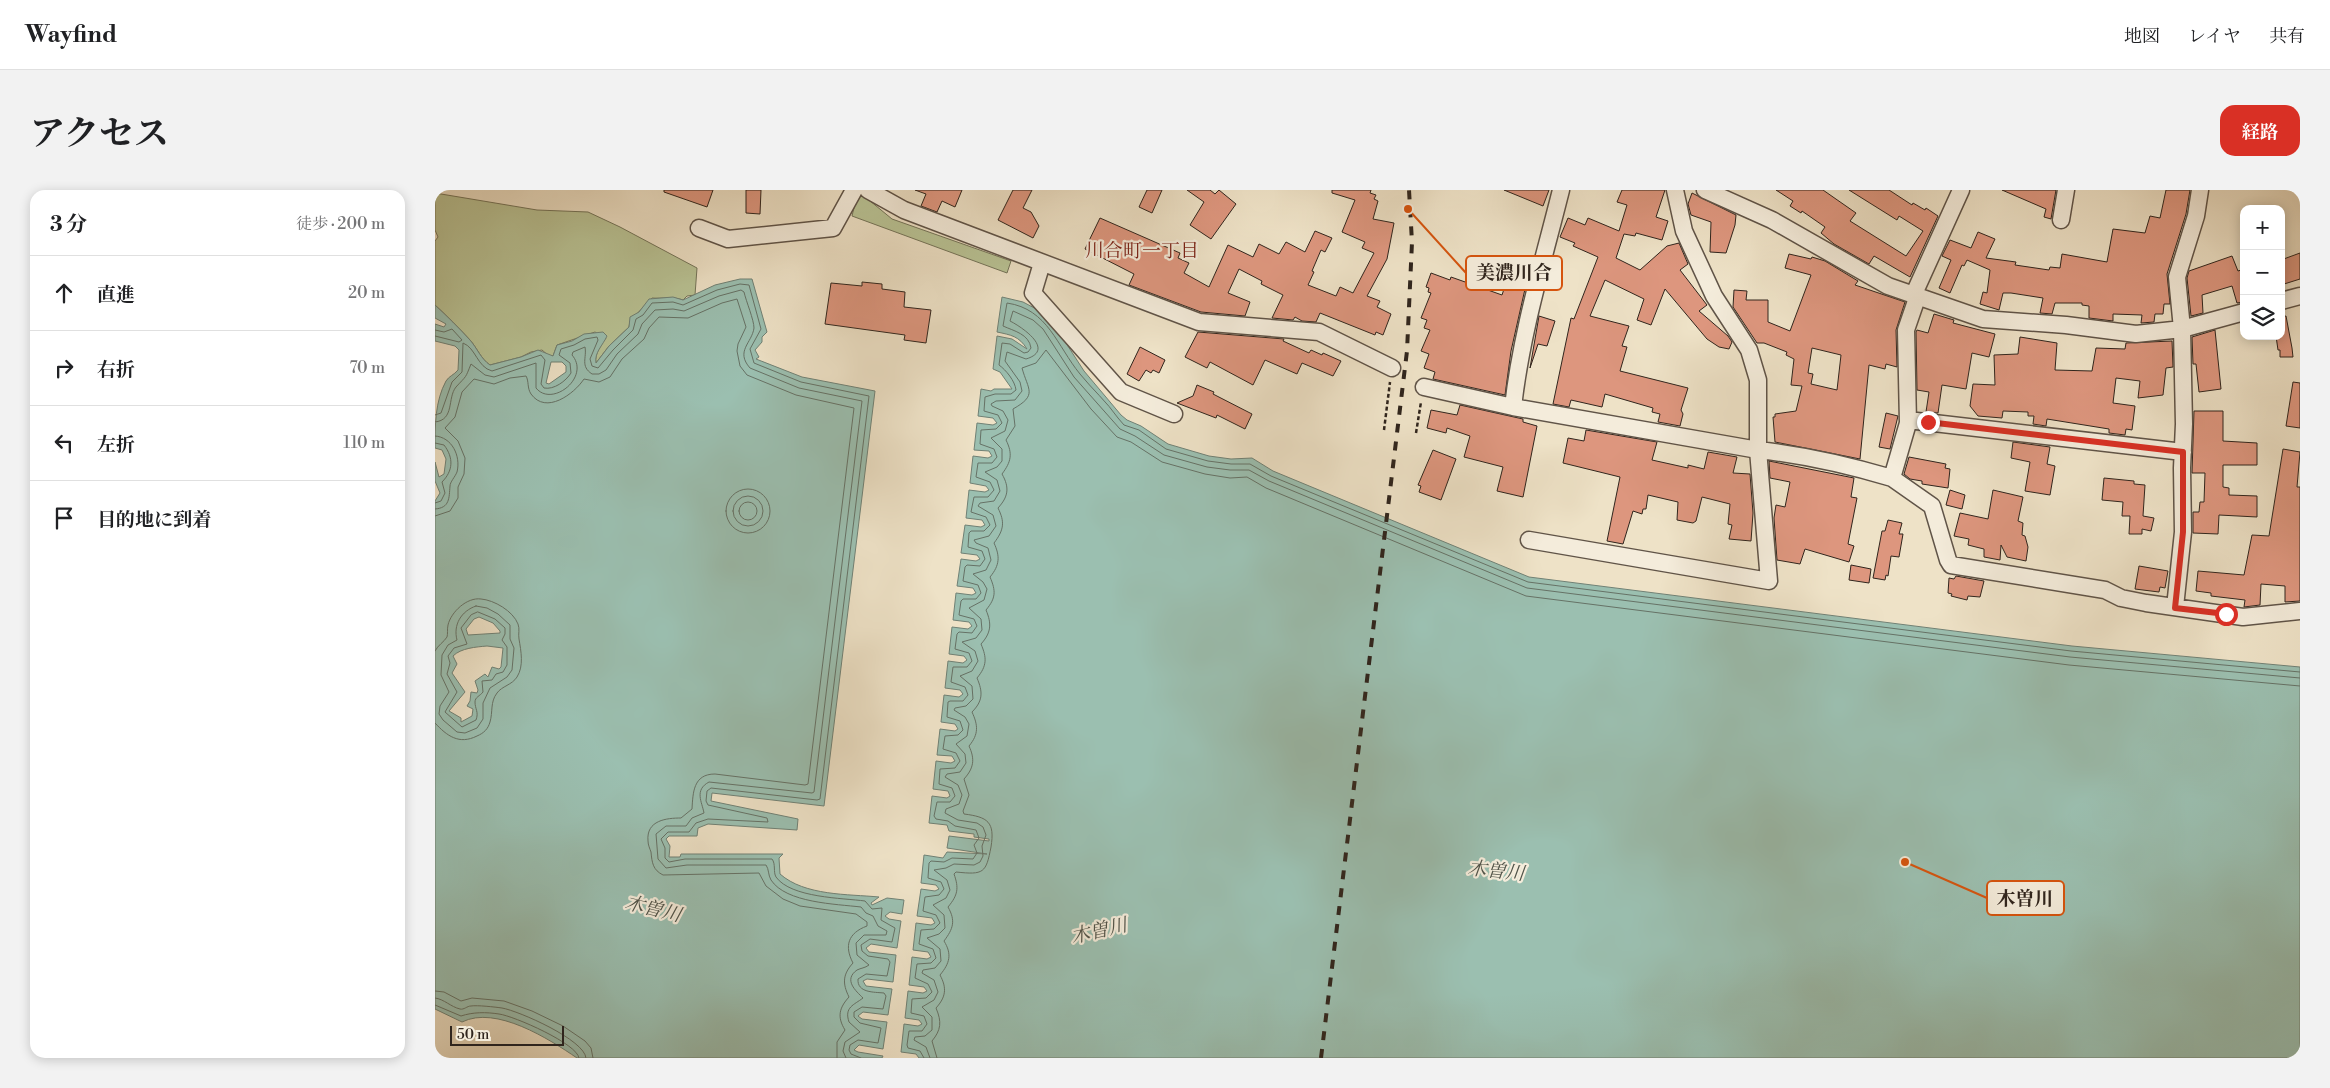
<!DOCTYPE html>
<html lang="ja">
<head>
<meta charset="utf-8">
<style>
  body { margin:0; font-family:"Libre Bodoni","Noto Serif JP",serif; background:#f2f2f2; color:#202124 }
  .controls { position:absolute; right:15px; top:15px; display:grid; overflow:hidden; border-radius:10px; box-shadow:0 2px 12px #0003 }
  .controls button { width:45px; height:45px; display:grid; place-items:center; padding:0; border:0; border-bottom:1px solid #e0e0e0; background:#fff; color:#202124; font:25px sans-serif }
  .scale { position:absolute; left:15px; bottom:12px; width:114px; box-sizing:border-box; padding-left:5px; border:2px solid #30251d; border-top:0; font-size:14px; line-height:18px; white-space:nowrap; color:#30251d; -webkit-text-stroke:4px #f4ecdb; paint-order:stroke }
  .stop { position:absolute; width:15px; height:15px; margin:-11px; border:4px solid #d93025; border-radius:50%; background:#fff }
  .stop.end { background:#d93025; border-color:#fff; box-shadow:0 1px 5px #0008 }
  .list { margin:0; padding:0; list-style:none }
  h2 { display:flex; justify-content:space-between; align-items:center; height:65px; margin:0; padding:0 20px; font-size:21px }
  h2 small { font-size:16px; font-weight:400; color:#757577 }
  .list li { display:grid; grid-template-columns:32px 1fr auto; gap:15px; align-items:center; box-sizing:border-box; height:75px; padding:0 20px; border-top:1px solid #e0e0e0 }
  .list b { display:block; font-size:19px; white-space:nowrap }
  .list em { font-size:16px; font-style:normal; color:#757577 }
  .icon { flex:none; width:28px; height:28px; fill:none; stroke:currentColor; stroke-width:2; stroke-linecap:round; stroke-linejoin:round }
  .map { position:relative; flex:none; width:1865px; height:868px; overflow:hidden; border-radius:15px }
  header { display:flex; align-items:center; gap:30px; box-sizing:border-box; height:70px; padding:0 25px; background:#fff; border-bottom:1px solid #e0e0e0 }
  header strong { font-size:24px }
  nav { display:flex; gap:28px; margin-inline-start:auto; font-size:18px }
  .intro { display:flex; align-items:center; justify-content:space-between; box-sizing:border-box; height:120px; padding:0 30px }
  h1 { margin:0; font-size:35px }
  .button { padding:12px 22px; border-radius:15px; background:#d93025; color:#fff; font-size:18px; font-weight:700 }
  main { display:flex; gap:30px; padding:0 30px }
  aside { flex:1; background:#fff; border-radius:15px; box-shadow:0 2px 12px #0003 }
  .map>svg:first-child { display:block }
  .green { fill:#b9c395; stroke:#747459 }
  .water { fill:#9bbfb0; stroke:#708175; fill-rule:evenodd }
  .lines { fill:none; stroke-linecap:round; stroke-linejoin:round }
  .shore { stroke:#667266; stroke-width:1 }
  .building { fill:#dd967e; stroke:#30251d; fill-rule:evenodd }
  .minor-casing { stroke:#605448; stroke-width:19 }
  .path { stroke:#30251d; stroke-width:2.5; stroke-dasharray:4 2.5; stroke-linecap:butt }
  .minor { stroke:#f4ecdb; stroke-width:16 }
  .rail { stroke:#30251d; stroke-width:4; stroke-dasharray:9 9; stroke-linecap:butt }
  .route { stroke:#d93025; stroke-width:6 }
  .labels { text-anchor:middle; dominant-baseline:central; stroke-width:4.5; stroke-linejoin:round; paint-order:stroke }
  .neighbourhood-label { font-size:19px; fill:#7a1f14; stroke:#f4ecdb }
  .water-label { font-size:19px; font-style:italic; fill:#505349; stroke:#f4ecdb }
  .leader { fill:none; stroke:#d6540e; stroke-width:2 }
  .callout-dot { fill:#d6540e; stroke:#f4ecdb; stroke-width:2 }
  .callout { fill:#f4ecdb; stroke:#d6540e; stroke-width:2 }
  .callout-label { font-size:19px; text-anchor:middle; font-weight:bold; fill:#30251d }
</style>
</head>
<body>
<header>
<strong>Wayfind</strong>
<nav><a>地図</a><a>レイヤ</a><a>共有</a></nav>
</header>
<div class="intro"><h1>アクセス</h1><a class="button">経路</a></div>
<main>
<aside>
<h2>3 分<small>徒歩 · 200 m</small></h2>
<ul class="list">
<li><svg class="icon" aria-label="ahead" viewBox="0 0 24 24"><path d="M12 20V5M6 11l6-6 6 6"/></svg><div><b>直進</b></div><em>20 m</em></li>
<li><svg class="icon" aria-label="right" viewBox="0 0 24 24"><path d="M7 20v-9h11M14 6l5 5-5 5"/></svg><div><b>右折</b></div><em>70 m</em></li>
<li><svg class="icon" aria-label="left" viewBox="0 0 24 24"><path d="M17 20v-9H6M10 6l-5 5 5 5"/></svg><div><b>左折</b></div><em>110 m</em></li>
<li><svg class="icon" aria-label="arrive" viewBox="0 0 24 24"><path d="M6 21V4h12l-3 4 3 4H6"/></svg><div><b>目的地に到着</b></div></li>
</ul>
</aside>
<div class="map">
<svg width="1865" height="868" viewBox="0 0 1865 868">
  <rect width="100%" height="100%" fill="#eee2c7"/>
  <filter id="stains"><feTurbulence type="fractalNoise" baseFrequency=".004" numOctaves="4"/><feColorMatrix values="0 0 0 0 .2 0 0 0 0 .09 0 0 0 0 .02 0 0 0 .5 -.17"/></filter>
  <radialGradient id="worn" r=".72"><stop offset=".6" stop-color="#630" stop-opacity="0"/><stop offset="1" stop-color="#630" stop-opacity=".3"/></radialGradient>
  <!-- green -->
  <path class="green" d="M423,1L457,29L576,71L572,83L417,26Z
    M0,3L102,20L153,22L185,37L262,78L260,105L252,106L248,110C237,106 228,109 217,108L195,131L194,137L174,156L161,173C159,164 166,155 171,148L160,142L122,155L118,166H114L107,160L96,162L86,167L55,175C46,169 42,158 35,150C24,138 12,126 0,115V51L3,47L0,40Z"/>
  <!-- water -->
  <path class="water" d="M305,89H317L332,142L327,147V152L320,160L324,167L321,169L367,187L440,201L389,616L277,603L276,611L363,629L362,640L273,634L263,638L262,646H234L231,649L235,656L234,667H245L246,664H348L344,668L345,684C370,706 413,704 444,707L436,713L437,715L452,708L469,710L467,724L455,722L450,726L454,729L466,731L462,758L436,754L431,758L434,762L461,765L458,792L432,789L428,791L431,796L457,799L453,825L428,822L423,826L427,829L452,832L448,859L424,855L419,860L423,862L448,866L447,868H142C114,849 61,815 27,832L0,819V311L5,303L0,291V272L4,287L9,284L11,269L7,260L0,258C0,236 0,211 11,191C14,186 19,185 23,180L24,160L20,156L0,151V134L9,137L11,134L0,128V115C12,126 24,138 35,150C42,158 46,169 55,175L86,167L103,160L118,166L122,155L137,151L149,144L168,142L172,146C168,155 159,163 161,173L174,156L194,137L195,127L204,122L214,109L238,107L248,110L280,95ZM116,172H127L131,176V182L114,194L111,193ZM44,427L58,433L65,441V443L33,445L31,439L39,429ZM52,456L68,458L66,477L64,479L57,477L53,487L50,484L40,491L43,500L42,503L36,502L35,511L32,516L38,519L37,526L26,532V528L14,521L30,502L17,483L22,474L18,466C26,458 41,457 52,456Z
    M567,107L588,112L605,121L629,150L649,181L686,225L692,230L706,236L733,254L774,266L796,269L817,268L838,281L1094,387L1637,456L1865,477V868H484L481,864L466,862L469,834L483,836L487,834L484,830L470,828L473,801L488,803L492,801L489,797L474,795L477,767L492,769L496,767L493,762L478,760L481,733L496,735L500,733L497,728L482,726L486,699L500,701L504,699L501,695L486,693L489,665L508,668L512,662L552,664L512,658L514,646L554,651V649L539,647V644L514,641L512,635L494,633L497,606L512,608L515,606L513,601L498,599L501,571L516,573L520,571L517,566L502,565L505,539L520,541L523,539L520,534L506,532L509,505L524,507L528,504L525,500L510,498L513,471L528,473L532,470L529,466L514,464L517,437L533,439L537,436L534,432L518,430L521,403L537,405L541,403L538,398L522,396L526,369L541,371L545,369L542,365L526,363L530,335L546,337L550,335L547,330L531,328L534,300L550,302L554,300L551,296L535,293L538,266L553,268L557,266L554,261L539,260L542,233L558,235L562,233L558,228L543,226L546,199L556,201L559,199H577L565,182L558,179L562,146L577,149L592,159C584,146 576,145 562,142Z"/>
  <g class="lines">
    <!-- shore -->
    <path class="shore" d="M0,140L9,142L17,139L27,150L24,152L0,146
      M0,225L6,223L17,192L27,182L28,153C41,158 42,177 57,181L106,165L110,170L106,194L109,198C119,200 131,191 136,183L135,173L124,165L126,159L139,155L150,149L162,147L163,150L155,169L157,176L163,178L178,160L198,140L201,129L208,125L217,113L238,112L248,115L282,100L305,94L314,95L326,139L315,159L319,173L366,192L434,206L385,609L382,610L276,598L272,601L271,611L273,615L332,628L333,632L273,629L261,633L254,642H233L226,649L230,658V668L234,672L250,669H337C341,674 338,682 341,687C356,708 408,708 430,711L437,719L447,718L446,730L460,738L457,752L435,749L426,755L427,761L433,766L453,769L455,772L452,786L431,784L423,789C422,803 439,802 449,803L451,806L448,819L427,817L419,822V827L425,833L446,838L443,853L423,850L415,855L414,860L416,864L426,868
      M0,232C20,230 12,208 21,197C32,185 30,189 36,174L50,185L59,187L101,173V198C117,218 156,187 137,165L138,162L150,157C152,168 145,176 157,184H164L171,180L182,164L203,144L207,134L220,120L238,119L249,121L284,106L306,100L309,102C311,111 319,130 319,138C317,153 300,161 315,178L364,198L427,211L379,602L377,603L274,592C259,600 267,612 269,623L257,628L251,636H231L221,644L223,669L231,678L252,675H331C334,679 333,685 336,690C351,713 401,714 426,717L431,723L438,726L443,736L452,741L451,745H429L421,753L422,765L434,775C430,778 426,778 422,780C408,790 421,801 428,808C419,815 409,817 414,832L425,842L410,852L408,861L411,868
      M0,246C17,247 26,266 22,282C20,287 15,292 15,296C14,308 15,318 0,319
      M0,253L9,255C19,268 18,281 7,292L10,303L6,311L0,313
      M291 321a22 22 0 1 1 44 0a22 22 0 1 1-44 0Z
      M298 321a15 15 0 1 1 30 0a15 15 0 1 1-30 0Z
      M304 321a9 9 0 1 1 18 0a9 9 0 1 1-18 0Z
      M0,326L15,321L23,308V297L29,284L30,268L23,251L10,238L20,227L27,202L39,189L59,194L75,188L91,186C94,191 92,198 96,204C111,225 139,204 149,189L164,192L175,187L187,169L209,149L214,138L224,127L253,128L287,113L302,109L311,137L303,154L302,161L305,176L312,185L361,205L419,218L373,594L370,595L280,584C258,584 258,603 257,619L246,628C232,628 211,630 213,651C213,655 215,659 216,662C217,673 218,680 228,685L324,683L331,696L348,709L365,716L421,724L432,732V736C413,743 409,756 418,773C408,784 407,793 414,807C404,818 402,827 410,840L402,852V868
      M41,416L52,418L63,424L75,435V449L79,458L77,480L72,487L55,498L48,513V529L42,538L30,543L22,542L8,530L4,524L5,516L14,502L6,485L7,465L13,455L22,450C18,435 26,421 41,416Z
      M43,422L60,429L70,438V444L67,450L72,457V475L68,482L61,484L57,490L47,491L48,502C45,506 40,507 40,512C40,519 44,522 41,530L27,537L10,522L22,502L12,484L15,473L13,466L19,458L32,454L26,438L36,425Z
      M0,461C3,455 9,452 12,447C13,444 12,439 13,435C16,422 32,407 46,409C59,410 78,421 83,434C85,439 83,444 84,449C86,461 89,476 82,487C77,495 67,496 62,503C55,512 58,522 55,532C53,539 49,543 42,546C24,555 12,546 0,533
      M0,801L9,802L26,811L37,808L69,811L97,821L128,836L150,851L156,858L158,868
      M0,808C9,809 16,817 25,819C29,820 32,816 36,816C42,815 60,817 67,818C84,821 150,850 151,868
      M0,815L26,826C38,822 51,822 64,824C79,826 143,854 144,868
      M489,868L485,861L473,858L472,855L474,841H487L492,834L489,826L476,823L477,809L491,808L497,802L493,794L480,788L482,774L496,773L501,768L498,759L484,754L486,740L499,739L505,733L501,725L488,721L490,707L504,705L509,699L506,692L493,688L494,673L496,671L509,672L517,668L538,669L542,663L539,655L544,648L541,640L520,636L513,631L501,629L499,626L502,612H515L520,606L517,598L504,594L505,579L520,578L525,571L521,563L508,559L510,546L523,545L528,540L525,531L512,527L513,512L515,511H528L533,505L530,497L516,492L518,477H532L537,471L534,463L520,459L522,444L524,442L537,443L542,436L539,429L524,425L526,411L528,409H541L546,403L543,395L528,391L530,377L532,375L545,376L550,369L547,361L533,357L534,343L536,341H549L555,335L551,327L536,322L539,307H553L559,300L555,292L541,287L543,273H557L562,267L559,259L545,254L546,240L561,239L567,233L563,225L549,221L550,207L560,204H576L581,200C580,191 571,180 564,175L567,153L575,154L589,163L593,162L596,158C594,144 579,141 568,136L572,113C613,119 622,156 645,184C657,199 672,212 683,228L689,235L704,240L731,259L773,271L796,274H815L836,286L1093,392L1636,461L1865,482
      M495,868L491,857L479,850L480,847L490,846L497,840V827L487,817L499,810L503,802L499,790L487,783L488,780L500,778L506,771L505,759L492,748L504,744L510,738L509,725L498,715L511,708L515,700L512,690L499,680L511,678L519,674L539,675L545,672L548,666L547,656L551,645L548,637L542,633L523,630L510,623L511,619L524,614L527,605L523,595L510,587L512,584L525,582L531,573L530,564L521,554L532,546L534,534L530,527L519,520L520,518L531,516L538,509L537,496L525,486L537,481L543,471L540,461L527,452L541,448L547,440L546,429L534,418L549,410L552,399L548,392L538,384L551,380L556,370L553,358L541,353L539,350L554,346L561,336L558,325L543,316L545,313L559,311L565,301L562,290L550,282L562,277L567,271V259L556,248L570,241L573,230L568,221L557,216L556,214L561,211L580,210L587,201L585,192L570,171L572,162L591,169C621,160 587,137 575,131L578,121L598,130L608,139L639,187L685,239L700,246L729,265L772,277L795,280H814L834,291L1092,398L1635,467L1865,488
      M502,868L497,851C506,840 507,832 501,818C511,807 512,798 505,785C515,773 517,764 509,751C518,739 521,731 513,717C523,705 524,698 519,684L521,682C549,685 551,683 556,657C560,632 553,627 529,624L528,621L534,605L529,589C539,578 540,569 534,556C544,544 543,535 537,522C548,511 548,502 542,488C552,476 552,468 546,454C556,443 557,434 551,420C561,408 561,401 555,387C565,375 565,366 559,353C569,340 570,332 563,318C573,307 575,298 567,284C576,272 578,264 571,250L580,236L578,219C603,205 593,200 587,178L601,173L611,160L656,219L682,247L696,252L727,272L770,284L795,288L812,287L831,298L1091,406L1634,475L1865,496"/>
  </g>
  <!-- building -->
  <path class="building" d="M229,0H278L272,17L229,2Z
    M311,0H326L325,24L311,23Z
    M480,0H527L520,17L507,11L502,22L486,16L491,4Z
    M578,0H597L588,18L596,22L604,36L598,48L563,30Z
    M712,0H727L717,23L704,17Z
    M752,0H775L780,4L784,0L801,14L776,49L755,35L769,12Z
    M897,0H936L935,3L941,5L939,9L943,11L938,29L959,33L952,69L932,106L945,111L942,117L956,124L948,145L941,142L940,145L885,123L881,132L867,131L860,127L858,130L837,128L848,105L826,94L827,91L804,79L793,103L815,112L810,126L766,122L694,95L699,84L650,59L665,28L745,63L743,68L754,73L749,83L774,97L793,55L818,67L824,54L844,64L851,52L870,62L880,41L897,48L890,62L886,60L877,81L879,82L873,95L901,106L905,97L918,103L939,63L927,58L930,52L907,42L920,10L897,3Z
    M1069,0H1114L1108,16Z
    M1187,0H1230L1221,27L1233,31L1227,50L1201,43L1200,46L1189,44L1181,68L1205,80L1232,56L1244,53L1253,74L1245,80L1272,115L1264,121L1293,146L1297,152L1294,159L1284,157L1272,149L1230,99L1216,135L1202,130L1209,109L1170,90L1155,126L1194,136L1187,156L1192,157L1185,181L1253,198L1246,220L1248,224L1245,236L1223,232L1225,224L1217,222L1218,218L1170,204L1167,217L1136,210L1134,217L1118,214L1136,128L1139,129L1163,67L1138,56L1140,53L1125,47L1133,28L1150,35L1153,28L1184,41L1192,15L1182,12Z
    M1341,0H1388L1421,23L1415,31L1471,66L1488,41L1464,26L1462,30L1414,0H1454L1477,15L1478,13L1490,20L1491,18L1503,26L1475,87L1439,66L1434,74L1399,54L1386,43L1390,37L1367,21L1366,23L1355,16L1358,11Z
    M1567,0H1621L1616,29L1609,27L1611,19Z
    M1731,0H1755L1751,24L1732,84L1735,114H1729L1728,124H1720L1719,132L1706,133L1707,125L1678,124V131L1654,128V116L1647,115V113H1620L1617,124L1605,123L1608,108L1576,103H1568L1564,120L1545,114L1548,102L1552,103L1555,80L1532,70L1529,76L1527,75L1515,103L1504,98L1516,70L1507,66L1515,50L1536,58L1543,42L1560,49L1551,68L1581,72L1580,75L1614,80L1615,77L1625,78L1627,64L1672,72L1678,39L1710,43L1715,26L1725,28Z
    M1257,3L1301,25L1300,35L1291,63L1275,62L1276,32L1256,25L1253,14Z
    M1865,63V89L1846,95V70Z
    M1354,64L1376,69L1377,67L1390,71L1423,91L1420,95L1470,112L1461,140L1462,177L1451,174L1450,179L1434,175L1425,269L1340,252L1338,227H1340V224L1361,221L1367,196L1356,195L1359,169L1351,165L1352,162L1329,153H1322L1298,117L1299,100L1312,101L1311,110H1333V132L1355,141L1376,85L1350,78ZM1377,158L1406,165L1402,200L1376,194L1378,184L1373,183Z
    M1797,66L1803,81L1809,79V112L1802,113L1797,96L1767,105L1768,123L1756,126L1752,88L1754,81Z
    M996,83L1015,90L1016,87L1067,105L1071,93L1090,99L1076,161L1070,205L998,189L1000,182L989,178L994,164L986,161L995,140L989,138L992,130L986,128L996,103L993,102L994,98L991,97Z
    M427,92L447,94V99L470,102L469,117L496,120L491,153L469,150L470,145L390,134L396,93L427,96Z
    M1499,124L1519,130L1518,133L1560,144L1554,167L1537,163L1531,199L1507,195L1503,223L1491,222L1494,202L1482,200L1481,142L1482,140L1493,143Z
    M1104,126L1120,131L1112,156L1103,154L1095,178Z
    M1851,126L1857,158L1858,167H1845V160H1843L1841,146H1846V127Z
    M1780,140L1786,199L1764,202L1761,174H1758L1757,147Z
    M763,142L849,149L848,151L874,163L876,160L887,165L888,163L906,171L898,186L867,173L862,184L830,170L818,195L775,172L772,178L750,167Z
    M1585,147L1622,153L1620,180L1657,181L1661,158L1690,159L1691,153L1737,151L1738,177L1731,178L1728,205L1703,208L1705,191L1681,188L1678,213L1700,216L1697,240L1691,239L1690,245L1674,243V239L1612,229L1611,236L1598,234L1599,226H1593V222L1568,221L1567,228L1543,226L1535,216L1538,194L1560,195L1559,165L1583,164Z
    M705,157L730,170L724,183L718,180L716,183L711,180L704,191L692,184Z
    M1858,192L1865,193V238L1851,236Z
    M762,195L779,202L778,204L817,224L810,239L782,225L781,228L742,213L758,206Z
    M1025,215L1088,229V232L1102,236L1088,307L1062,301L1068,277L1029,267L1035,246L1012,238L1011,243L992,238L996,220L1022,225Z
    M1759,221H1788V251L1822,253V275H1788V297L1794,298V305L1822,306V327L1784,325L1783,344L1758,343V322H1764L1765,312H1769L1770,283H1757Z
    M1451,223L1463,226L1455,259L1444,257Z
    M1151,240L1222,252L1217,270L1253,278V275L1269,279L1273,262L1302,267L1298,283L1315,284L1318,323L1316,351L1294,349L1297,335L1293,334L1295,314L1267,307L1261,331L1258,333L1242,330L1243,312L1213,305L1211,319H1208L1207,324L1198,321L1188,354L1172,351L1185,287L1128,273L1133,248L1149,251Z
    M1578,252L1615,257L1612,274L1620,276L1615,305L1590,301L1595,272L1576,268Z
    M1848,259L1865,262L1862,297H1865V411L1850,412V396L1826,394L1825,415L1809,417L1810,410L1776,406V403L1761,401L1763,381L1809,385L1817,345L1834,346Z
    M998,260L1021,269L1006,310L984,302L986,296L983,295Z
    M1474,267L1511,274L1510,278L1515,279L1513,298L1487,294V291L1475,289L1469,284Z
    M1334,271L1419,288L1416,307L1422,308L1413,354L1419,356L1414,372L1370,359L1365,374L1342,370L1339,328L1341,315L1350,317L1355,292L1335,288Z
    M1669,288L1699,291V294L1710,295L1708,326L1719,328L1716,341L1707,339V344H1694L1695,326H1687L1688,312L1667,310Z
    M1515,300L1530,305L1527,319L1511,315Z
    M1558,300L1588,307L1583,331L1588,333L1587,345L1590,346L1593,357L1591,371L1572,367L1566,355L1565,370L1549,367V359L1533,355L1534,349L1519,346L1525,323L1553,329Z
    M1453,330L1467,333L1464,344H1468L1464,367L1456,366L1453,386L1451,385L1450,390L1438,388L1447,341H1450Z
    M1416,375L1436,379L1434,393L1414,390Z
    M1704,376L1733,381L1730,398L1725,397L1724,402L1700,399Z
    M1521,386L1549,391L1545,407L1533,406L1532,410L1516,406L1517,404L1513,403L1514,388L1519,389Z"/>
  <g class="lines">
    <!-- minor casing -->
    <g class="minor-casing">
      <path id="minor" d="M433,0L469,20L764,132L884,142L957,178
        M1270,0L1337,30L1453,96L1548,129L1631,135L1701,144L1747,139L1809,122
        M1626,30L1631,0
        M264,38L293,49L398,38L419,0
        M607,73L598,103L686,202L739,224
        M1478,106L1526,0
        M1846,111L1865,106
        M989,197L1078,217L1323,260C1369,265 1413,275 1457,288L1473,233L1471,140L1482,108
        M1078,217C1086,144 1108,72 1126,0
        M1473,230L1748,262
        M1457,288L1497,316L1513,370L1516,375L1670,400L1686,408L1711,413L1808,427L1865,421
        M1094,350L1334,391L1323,260V190L1314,160L1279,106L1249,41L1240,0
        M1740,417L1748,342L1747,278L1749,234L1747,139L1742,87L1761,26L1765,0"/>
    </g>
    <!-- path -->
    <path class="path" d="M949,240L955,192
      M981,243L986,212"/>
    <!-- minor -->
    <use href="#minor" class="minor"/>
    <!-- rail -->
    <path class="rail" d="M886,868L972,161L977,52L974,0"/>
  </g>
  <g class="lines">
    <!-- route -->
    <path class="route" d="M1493,232L1748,262V342L1740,418L1791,424"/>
  </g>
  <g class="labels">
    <!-- neighbourhood labels -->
    <g class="neighbourhood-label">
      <text x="707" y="61">川合町一丁目</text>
    </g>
    <!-- water labels -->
    <g class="water-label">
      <text transform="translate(1061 681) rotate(6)">木曽川</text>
      <text transform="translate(218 719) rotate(14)">木曽川</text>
      <text transform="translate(664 741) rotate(-13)">木曽川</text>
    </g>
  </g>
  <!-- callouts -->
  <path class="leader" d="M973 19L1031 83M1470 672L1552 708"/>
  <g class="callout-dot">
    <circle cx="973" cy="19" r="5"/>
    <circle cx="1470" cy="672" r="5"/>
  </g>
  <g class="callout">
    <rect x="1031" y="66" width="96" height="34" rx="5"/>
    <rect x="1552" y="691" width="77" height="34" rx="5"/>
  </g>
  <g class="callout-label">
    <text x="1079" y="89">美濃川合</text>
    <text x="1590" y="715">木曽川</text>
  </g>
  <rect width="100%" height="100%" filter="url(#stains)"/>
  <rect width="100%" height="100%" fill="url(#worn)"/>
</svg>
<div class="controls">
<button>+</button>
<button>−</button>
<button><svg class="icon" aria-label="layers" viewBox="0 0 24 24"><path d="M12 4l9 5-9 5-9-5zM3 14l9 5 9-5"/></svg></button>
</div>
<div class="scale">50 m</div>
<div class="stop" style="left:1791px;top:424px"></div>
<div class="stop end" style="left:1493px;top:232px"></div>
</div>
</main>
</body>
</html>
